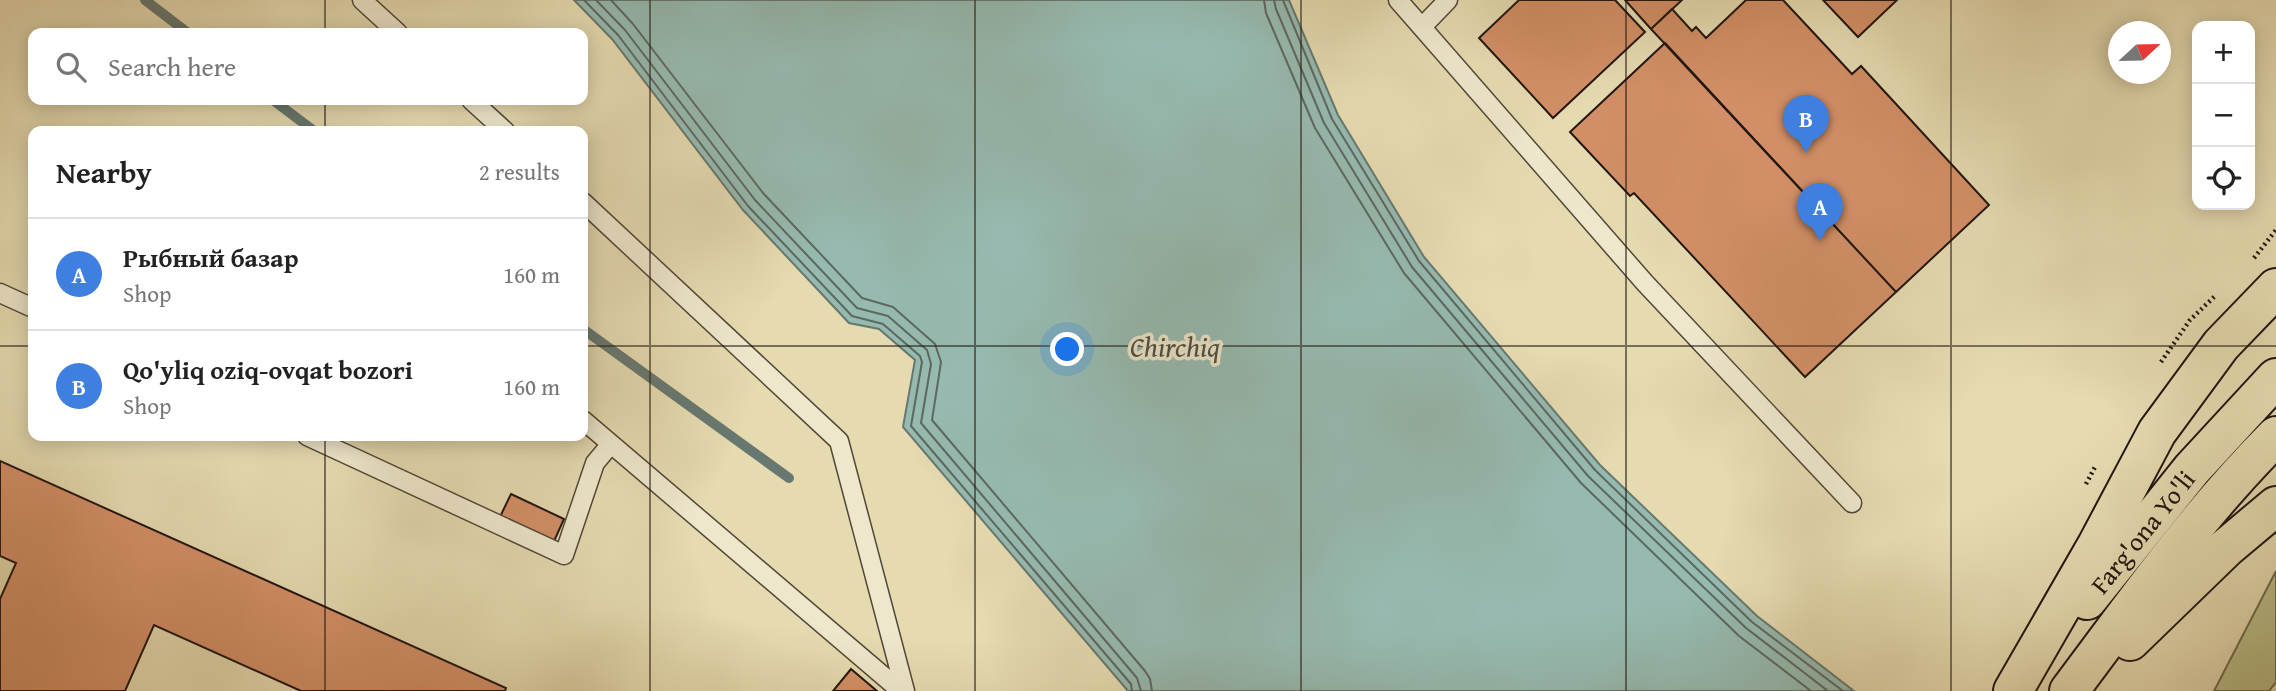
<!DOCTYPE html>
<html lang="en">
<head>
<meta charset="utf-8">
<style>
  body { margin:0; font-family:"Gentium Book Plus",serif; background:#f6f6f6; color:#222 }
  .controls { position:absolute; right:21px; top:21px; display:grid; overflow:hidden; border-radius:14px; box-shadow:0 4px 18px #0003 }
  .controls button { width:63px; height:63px; display:grid; place-items:center; padding:0; border:0; border-bottom:2px solid #e0e0e0; background:#fff; color:#222; font:35px sans-serif }
  .compass { position:absolute; left:2108px; top:21px; width:63px; height:63px; border-radius:50%; background:#fff; box-shadow:0 4px 18px #0003; rotate:68deg }
  .you { position:absolute; left:1068px; top:350px; width:24px; height:24px; margin:-18px; border:5px solid #fff; border-radius:50%; background:#1a73e8; box-shadow:0 0 0 10px #1a73e833 }
  .badge { display:grid; place-items:center; width:46px; height:46px; border-radius:50%; background:#8f2418; color:#fff; font-size:23px; font-weight:700 }
  .pin { position:absolute; translate:-50% -58px; filter:drop-shadow(0 2px 4px #0008) }
  .pin::after { content:''; position:absolute; top:37px; width:24px; height:21px; background:inherit; clip-path:polygon(0 0,100% 0,50% 100%) }
  .list { margin:0; padding:0; list-style:none }
  h2 { display:flex; justify-content:space-between; align-items:center; height:91px; margin:0; padding:0 28px; font-size:30px }
  h2 small { font-size:23px; font-weight:400; color:#767676 }
  .list li { display:grid; grid-template-columns:46px 1fr auto; gap:21px; align-items:center; box-sizing:border-box; height:112px; padding:0 28px; border-top:2px solid #e0e0e0 }
  .list b { display:block; font-size:26px; white-space:nowrap }
  .list p { margin:0; font-size:23px; white-space:nowrap; color:#767676 }
  .list em { font-size:23px; font-style:normal; color:#767676 }
  .icon { flex:none; width:38px; height:38px; fill:none; stroke:currentColor; stroke-width:2; stroke-linecap:round; stroke-linejoin:round }
  .map { position:relative; flex:none; width:2276px; height:691px; overflow:hidden }
  .search { position:absolute; background:#fff; box-shadow:0 4px 18px #0003; left:28px; top:28px; width:560px; height:77px; display:flex; align-items:center; gap:18px; box-sizing:border-box; padding:0 24px; border-radius:14px; color:#767676; font-size:26px }
  .panel { position:absolute; background:#fff; box-shadow:0 4px 18px #0003; left:28px; top:126px; width:560px; height:315px; border-radius:14px }
  .map>svg:first-child { display:block }
  .green { fill:#b9be88; stroke:#6d6a4c; stroke-width:2 }
  .water { fill:#96bab0; stroke:#677870; stroke-width:2 }
  .lines { fill:none; stroke-linecap:round; stroke-linejoin:round }
  .shore { stroke:#5c6860; stroke-width:2 }
  .stream { stroke:#677870; stroke-width:10 }
  .building { fill:#d28f67; stroke:#211610; stroke-width:2 }
  .lane-casing { stroke:#524738; stroke-width:21 }
  .highway-casing { stroke:#211610; stroke-width:42 }
  .path { stroke:#211610; stroke-width:4.5; stroke-dasharray:2 3.5; stroke-linecap:butt }
  .lane { stroke:#eee7cc; stroke-width:18 }
  .highway { stroke:#e5dab0; stroke-width:38 }
  .grid { fill:none; stroke:#211610; stroke-width:2; stroke-opacity:0.55 }
  .labels { text-anchor:middle; dominant-baseline:central; stroke-width:7; stroke-linejoin:round; paint-order:stroke }
  .street-label { font-size:26px; fill:#211610; stroke:#eee7cc }
  .water-label { font-size:28px; font-style:italic; fill:#4a4f48; stroke:#eee7cc }
</style>
</head>
<body>
<div class="map">
<svg width="2276" height="691" viewBox="0 0 2276 691">
  <rect width="100%" height="100%" fill="#e5dab0"/>
  <filter id="stains"><feTurbulence type="fractalNoise" baseFrequency=".00286" numOctaves="4"/><feColorMatrix values="0 0 0 0 .2 0 0 0 0 .09 0 0 0 0 .02 0 0 0 .5 -.17"/></filter>
  <radialGradient id="worn" r=".72"><stop offset=".6" stop-color="#630" stop-opacity="0"/><stop offset="1" stop-color="#630" stop-opacity=".3"/></radialGradient>
  <!-- green -->
  <path class="green" d="M2276,571V682L2269,691H2214Z"/>
  <!-- water -->
  <path class="water" d="M574,0H1289L1338,115L1424,257L1600,465L1757,616L1854,691H1128L903,427L915,360L879,329L849,323L743,210L612,39Z"/>
  <g class="lines">
    <!-- shore -->
    <path class="shore" d="M584,0L618,35L748,206L852,316L883,324L920,356L922,362L911,426L1131,684L1132,691
      M596,0L625,30L755,200L857,308L888,316L927,350L931,364L921,423L1137,678L1141,691
      M611,0L633,24L763,193L862,298L893,307L935,344L941,362L932,420L1145,671L1150,679L1152,691
      M1264,0L1266,13L1315,128L1404,273L1581,483L1739,636L1811,691
      M1274,0L1276,9L1324,123L1412,267L1588,476L1746,628L1828,691
      M1283,0L1332,119L1419,261L1595,470L1752,622L1843,691"/>
    <!-- stream -->
    <path class="stream" d="M145,0L188,33
      M273,100L314,131
      M583,329L789,478"/>
  </g>
  <!-- building -->
  <path class="building" d="M1519,0H1615L1645,32L1553,118L1479,38Z
    M1625,0H1682L1651,29Z
    M1746,0H1783L1852,74L1861,66L1989,205L1896,292L1651,29L1672,9L1692,31L1696,27L1706,38Z
    M1823,0H1897L1858,37Z
    M1665,43L1896,292L1805,377L1634,193L1630,196L1570,132Z
    M0,461L506,688L505,691H301L154,625L125,691H0V599L16,563L0,556Z
    M511,494L564,519L551,548L497,523Z
    M851,669L877,691H833Z"/>
  <g class="lines">
    <!-- lane casing -->
    <g class="lane-casing">
      <path id="lane" d="M362,0L398,33
        M1398,0L1645,283L1852,503
        M1422,27L1448,0
        M471,100L505,131
        M583,202L839,441L905,691
        M0,293L33,308
        M583,420L901,691
        M307,436L564,555L595,463L610,445"/>
    </g>
    <!-- highway casing -->
    <g class="highway-casing">
      <g id="highway">
        <path id="s1" d="M2087,600L2192,469L2276,378"/>
        <path d="M2130,641L2226,548L2276,506"/>
        <path d="M2013,691L2097,545L2157,432L2221,345L2276,288"/>
        <path d="M2069,691C2135,603 2198,514 2276,436"/>
      </g>
    </g>
    <!-- path -->
    <path class="path" d="M2254,258L2276,230
      M2161,362L2190,320L2215,296
      M2086,484L2095,467"/>
    <!-- lane -->
    <use href="#lane" class="lane"/>
    <!-- highway -->
    <use href="#highway" class="highway"/>
  </g>
  <!-- grid -->
  <path class="grid" d="M325,0V33M650,0V691M975,0V691M1301,0V691M1626,0V691M1951,0V691M325,100V131M0,346H33M583,346H2276M325,436V691"/>
  <g class="labels">
    <!-- street labels -->
    <g class="street-label">
      <text stroke="none"><textPath href="#s1" startOffset="88">Farg'ona Yo'li</textPath></text>
    </g>
    <!-- water labels -->
    <g class="water-label">
      <text x="1175" y="346">Chirchiq</text>
    </g>
  </g>
  <rect width="100%" height="100%" filter="url(#stains)"/>
  <rect width="100%" height="100%" fill="url(#worn)"/>
</svg>
<div class="controls">
<button>+</button>
<button>−</button>
<button><svg class="icon" aria-label="locate" viewBox="0 0 24 24"><circle cx="12" cy="12" r="6"/><path d="M12 2v4M12 18v4M2 12h4M18 12h4"/></svg></button>
</div>
<svg class="compass" viewBox="-18 -18 36 36"><path d="M0-13l5 13h-10z" fill="#e53935"/><path d="M0 13l5-13h-10z" fill="#767676"/></svg>
<div class="you"></div>
<div class="pin badge" style="left:1820px;top:241px;background:#3f7fe0">A</div>
<div class="pin badge" style="left:1806px;top:153px;background:#3f7fe0">B</div>
<div class="search"><svg class="icon" aria-label="search" viewBox="0 0 24 24"><circle cx="10" cy="10" r="6"/><path d="M15 15l6 6"/></svg>Search here</div>
<section class="panel">
<h2>Nearby<small>2 results</small></h2>
<ul class="list">
<li><span class="badge" style="background:#3f7fe0">A</span><div><b>Рыбный базар</b><p>Shop</p></div><em>160 m</em></li>
<li><span class="badge" style="background:#3f7fe0">B</span><div><b>Qo'yliq oziq-ovqat bozori</b><p>Shop</p></div><em>160 m</em></li>
</ul>
</section>
</div>
</body>
</html>
